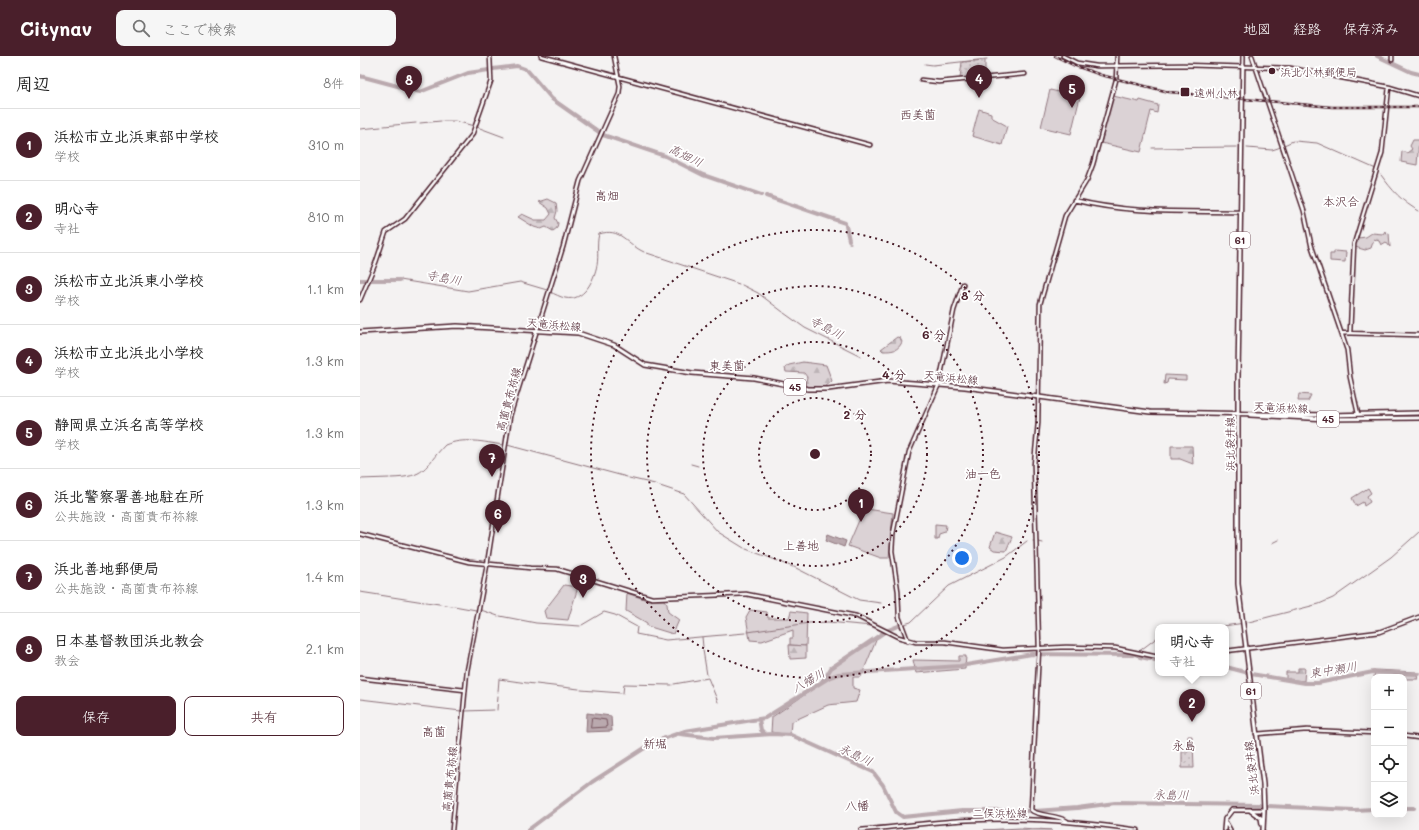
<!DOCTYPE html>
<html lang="ja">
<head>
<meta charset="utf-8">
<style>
  body { margin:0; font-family:Mali,"Klee One",sans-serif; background:#f6f6f6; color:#222 }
  .controls { position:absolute; right:12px; bottom:12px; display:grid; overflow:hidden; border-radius:8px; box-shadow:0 4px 16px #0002 }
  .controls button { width:36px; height:36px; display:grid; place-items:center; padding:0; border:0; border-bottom:1px solid #e0e0e0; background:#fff; color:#222; font:20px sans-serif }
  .you { position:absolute; left:602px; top:502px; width:14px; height:14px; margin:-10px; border:3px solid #fff; border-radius:50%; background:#1a73e8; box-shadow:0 0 0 6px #1a73e833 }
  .badge { display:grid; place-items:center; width:26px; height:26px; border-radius:50%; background:#4a1f2b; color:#fff; font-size:13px; font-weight:700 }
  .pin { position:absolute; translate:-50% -33px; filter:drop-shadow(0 1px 2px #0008) }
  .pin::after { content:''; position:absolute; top:21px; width:14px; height:12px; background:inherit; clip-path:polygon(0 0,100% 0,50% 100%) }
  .popup { position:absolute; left:795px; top:568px; width:74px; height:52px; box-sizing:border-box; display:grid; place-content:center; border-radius:8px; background:#fff; filter:drop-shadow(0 1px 3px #0005); font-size:13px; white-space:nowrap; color:#767676 }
  .popup b { font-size:15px; color:#222 }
  .popup::after { content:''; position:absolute; left:50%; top:100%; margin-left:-8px; border:8px solid transparent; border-top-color:#fff }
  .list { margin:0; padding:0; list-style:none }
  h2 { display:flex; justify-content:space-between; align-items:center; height:52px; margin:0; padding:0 16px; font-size:17px }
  h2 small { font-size:13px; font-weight:400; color:#767676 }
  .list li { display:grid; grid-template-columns:26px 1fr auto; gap:12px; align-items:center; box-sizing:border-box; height:72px; padding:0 16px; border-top:1px solid #e0e0e0 }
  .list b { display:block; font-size:15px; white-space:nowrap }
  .list p { margin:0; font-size:13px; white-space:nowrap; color:#767676 }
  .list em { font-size:13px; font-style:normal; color:#767676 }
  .actions { display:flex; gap:8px; padding:12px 16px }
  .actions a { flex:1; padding:9px 0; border:1px solid #4a1f2b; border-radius:8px; text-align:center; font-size:14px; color:#4a1f2b }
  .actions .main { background:#4a1f2b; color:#fff }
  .icon { flex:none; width:22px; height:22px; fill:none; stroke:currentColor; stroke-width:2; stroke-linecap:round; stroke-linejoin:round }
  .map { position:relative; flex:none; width:1059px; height:774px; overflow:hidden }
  header { display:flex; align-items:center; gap:24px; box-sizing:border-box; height:56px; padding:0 20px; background:#4a1f2b; color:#fff }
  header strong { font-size:19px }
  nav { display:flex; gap:22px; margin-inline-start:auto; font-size:14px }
  .search { width:280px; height:36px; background:#f6f6f6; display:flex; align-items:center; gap:10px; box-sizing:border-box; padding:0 14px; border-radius:8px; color:#767676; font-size:15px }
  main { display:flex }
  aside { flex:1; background:#fff }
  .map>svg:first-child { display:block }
  .grass { fill:#dbd2d5; stroke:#927880 }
  .forest { fill:url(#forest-firs); stroke:#927880 }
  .park { fill:url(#park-dots); stroke:#927880 }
  .water { fill:#baa9ae; stroke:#8d727a }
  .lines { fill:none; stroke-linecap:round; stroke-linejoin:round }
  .shore { stroke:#77565f; stroke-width:1 }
  .stream { stroke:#8d727a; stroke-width:1 }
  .river { stroke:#baa9ae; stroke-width:4 }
  .tertiary-casing { stroke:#4a1f2b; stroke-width:5.5 }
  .secondary-casing { stroke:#4a1f2b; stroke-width:5.5 }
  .primary-casing { stroke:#4a1f2b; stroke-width:6 }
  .tertiary { stroke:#fff; stroke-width:2.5 }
  .secondary { stroke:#fff; stroke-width:2.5 }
  .primary { stroke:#fff; stroke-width:3 }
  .rail-casing { stroke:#4a1f2b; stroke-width:2.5 }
  .rail { stroke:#fff; stroke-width:1; stroke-dasharray:3; stroke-linecap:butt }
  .ring { fill:none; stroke:#4a1f2b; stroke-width:2; stroke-dasharray:2 4 }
  .poi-dot { fill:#4a1f2b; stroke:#fff; stroke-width:1.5 }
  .labels { text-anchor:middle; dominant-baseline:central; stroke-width:3.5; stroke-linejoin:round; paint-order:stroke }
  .shield { fill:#fff; stroke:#80626b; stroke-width:1 }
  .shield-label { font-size:10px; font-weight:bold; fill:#4a1f2b }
  .poi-label { font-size:11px; fill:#4a1f2b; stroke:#fff; text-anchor:start }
  .street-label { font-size:11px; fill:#4a1f2b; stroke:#fff }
  .neighbourhood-label { font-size:12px; fill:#4a1f2b; stroke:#fff }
  .water-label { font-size:12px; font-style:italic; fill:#714f59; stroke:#fff }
  .centre { fill:#4a1f2b; stroke:#fff; stroke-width:2 }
  .ring-label { font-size:12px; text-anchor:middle; font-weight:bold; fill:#4a1f2b; stroke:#fff; stroke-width:3.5; stroke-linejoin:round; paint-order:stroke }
</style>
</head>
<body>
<header>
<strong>Citynav</strong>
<div class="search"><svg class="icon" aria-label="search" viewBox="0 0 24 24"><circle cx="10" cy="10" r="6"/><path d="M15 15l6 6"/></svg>ここで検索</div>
<nav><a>地図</a><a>経路</a><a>保存済み</a></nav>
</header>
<main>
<aside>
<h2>周辺<small>8件</small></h2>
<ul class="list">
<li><span class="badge">1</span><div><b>浜松市立北浜東部中学校</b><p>学校</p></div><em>310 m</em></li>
<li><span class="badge">2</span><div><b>明心寺</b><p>寺社</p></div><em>810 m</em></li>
<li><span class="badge">3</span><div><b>浜松市立北浜東小学校</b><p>学校</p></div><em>1.1 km</em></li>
<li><span class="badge">4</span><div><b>浜松市立北浜北小学校</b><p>学校</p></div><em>1.3 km</em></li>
<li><span class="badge">5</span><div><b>静岡県立浜名高等学校</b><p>学校</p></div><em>1.3 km</em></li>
<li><span class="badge">6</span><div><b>浜北警察署善地駐在所</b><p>公共施設 · 高薗貴布祢線</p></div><em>1.3 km</em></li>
<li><span class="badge">7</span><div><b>浜北善地郵便局</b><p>公共施設 · 高薗貴布祢線</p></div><em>1.4 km</em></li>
<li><span class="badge">8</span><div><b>日本基督教団浜北教会</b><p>教会</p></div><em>2.1 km</em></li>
</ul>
<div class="actions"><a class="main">保存</a><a>共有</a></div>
</aside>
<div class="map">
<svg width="1059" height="774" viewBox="0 0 1059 774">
  <defs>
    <pattern id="forest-firs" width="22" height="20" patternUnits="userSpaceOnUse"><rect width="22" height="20" fill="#dbd2d5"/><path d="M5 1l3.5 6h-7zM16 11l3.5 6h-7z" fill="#bdb4b7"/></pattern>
    <pattern id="park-dots" width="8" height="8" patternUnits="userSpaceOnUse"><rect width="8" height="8" fill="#dbd2d5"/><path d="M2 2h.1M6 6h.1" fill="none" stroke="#bdb4b7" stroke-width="1.8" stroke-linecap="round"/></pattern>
  </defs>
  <rect width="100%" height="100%" fill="#f4f2f2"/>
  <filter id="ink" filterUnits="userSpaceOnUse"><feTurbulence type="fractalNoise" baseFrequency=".025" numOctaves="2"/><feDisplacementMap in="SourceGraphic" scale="8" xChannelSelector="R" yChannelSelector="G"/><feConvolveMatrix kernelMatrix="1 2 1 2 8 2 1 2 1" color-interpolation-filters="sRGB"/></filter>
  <g filter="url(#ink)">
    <!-- grass -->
    <path class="grass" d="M690,34L720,41L711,78L681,71Z
      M753,40L779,46L780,44L798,49L797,57L791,55L781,96L741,87Z
      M619,53L631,57V61L647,70L642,89L612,80Z
      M974,195L986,196L985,206L970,205V198H974Z
      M805,319L826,320V324L808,323L807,327L804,328Z
      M1008,432L1011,437L1007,440L1010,446L1004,450L1003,446L996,450L992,442Z
      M500,452L533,457L529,502H521L488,490L500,462Z
      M204,529L218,531L208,564L186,562L184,555Z
      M267,537L287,544H304L307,548L308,556L319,564L313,578L287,570V567L266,555Z
      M390,554L407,556L408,562H429L431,555L447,557L446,590L430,589V582H433V574L402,585L390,584L386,561Z
      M517,582L501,621H493V632L500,634L496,646L468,649L431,666L430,679L411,676L412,661L456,631L470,613Z
      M599,600H606L605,613L556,617L553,604L599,605Z
      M660,772L692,774H624Z"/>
    <!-- forest -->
    <path class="forest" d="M1053,84H1059L1057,109L1041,106L1042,95L1047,97L1052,93L1050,90Z
      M188,143L196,147L197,155L195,162L198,167L197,172L193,175L186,171L181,173L174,171L158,161L162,158L175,164H186L191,158L188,152L179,146Z
      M1025,175L1026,178L1029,177L1030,191L1026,186L1021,189L1019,185L1014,183L1011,192L1005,194L995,191L998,182L1006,181L1012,177L1023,178Z
      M537,281L540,282L542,286C538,295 532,295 523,295L521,293Z
      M443,306L466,309L472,325L464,332L445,330L447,321L444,317L426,316L425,312L429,309Z
      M939,338L951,339L948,345H938Z
      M811,390H832L833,408L820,403H811Z
      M575,468L586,469L585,476L579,478L578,483H575Z
      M635,476L652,481L646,495L634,494L630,491Z
      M429,589L446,590V602L430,603Z
      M938,612H945L944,625L926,623V616H938Z
      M1015,614L1056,616L1058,623H1044V621H1014Z"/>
    <!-- park -->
    <path class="park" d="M625,4V19L600,22L602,6Z
      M828,680H832V686H833L834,712H822V696H828Z"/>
    <!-- water -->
    <path class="water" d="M468,478L486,485L484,491L466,484Z
      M227,657L251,660L252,675L226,676Z"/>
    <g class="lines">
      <!-- shore -->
      <path class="shore" d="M232,662L246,664L247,671L231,672Z"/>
      <!-- stream -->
      <path class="stream" d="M565,8L573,9L627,3
        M83,65H95L114,70
        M60,67L81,65
        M24,70L56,67
        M117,71L144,81
        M0,73L21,71
        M935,85L957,87L1016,113
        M924,89L933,85
        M792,92L876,91
        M887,92L912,94L921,91
        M1021,119C1032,134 1042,146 1059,155
        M489,187H491
        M287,197L314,206
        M316,207L379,228
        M40,224L108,235L160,226L187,234
        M382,229L398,237L423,256
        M190,236C195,238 200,241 205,242C224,246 234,224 237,209C239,199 236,189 239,178C261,171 266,188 284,196
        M424,257L445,272L501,300
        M147,389L267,421
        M331,408L338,410
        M31,422C67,421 63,412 85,389C104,381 123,386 143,389
        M269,422L295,428
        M0,423L29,422
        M297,429L324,438L358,476L384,492
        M673,484H675
        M678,485L682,486
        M912,487L918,484
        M386,493L402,499
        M403,499L433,511
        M434,511L499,544L521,547
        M0,536L64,546
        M66,546L92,550
        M94,550L116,554
        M121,554L138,560
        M140,560L176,567L220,570
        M222,569L244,556L255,559L277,571L276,578L306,584L385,577
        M538,570L551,566L589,530L646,501L667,485
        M856,571L885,567L959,548L973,542L1031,501L1059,476
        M388,576L449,567L468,566L512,570
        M342,581L343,591
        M343,594L347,619
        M778,596L798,581
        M775,597L773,599L780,601
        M176,628L219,633
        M314,628L348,622L358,646
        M221,634L261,637
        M138,636L139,623L174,628
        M263,637L264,628L312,629
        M0,643L101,655
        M137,654L138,640
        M105,655L134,654"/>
      <!-- river -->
      <path class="river" d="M1017,0L1051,16L1059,18
        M133,13L157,10L165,13
        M168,15L192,43L239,76
        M0,20L60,36L108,17L129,14
        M243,79L305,100L343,119L401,139
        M406,140L485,167
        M486,170L489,184
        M0,224H40
        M528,574L538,570
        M780,601L790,603
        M794,604H798
        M866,611L885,616
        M891,618L945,627H958L1013,616L1059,618
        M464,624L471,612L523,577
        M399,663L401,674L405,678
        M320,678L354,682L413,678L431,679L513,716L523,729L536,756L543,761L602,755H669
        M907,750L994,754L1014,753
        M1044,752H1054
        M675,755L717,752L755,747L899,749
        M168,774L232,726L294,686L325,675L405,662L470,621L479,618L600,610L672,598L773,599"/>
      <!-- tertiary casing -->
      <g class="tertiary-casing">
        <path id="tertiary" d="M181,0L510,89
          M703,0L717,7L737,10L823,9L930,12L1029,31L1059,40
          M892,0L944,155L951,188L987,294L990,321L998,358
          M1032,4V0
          M561,24L579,26L665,18
          M714,144C768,158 825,155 880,156
          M0,244L16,206L26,176L45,163L112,79L131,25L130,0
          M982,277L1059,279
          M990,277L994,188L1022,97L1029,31
          M0,478L109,506L170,512L197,513L292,542L386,538L496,560L538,581L556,586H585L643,594L706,591L755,592L798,601
          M548,585L539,561L538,535L532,495L533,478L549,396L579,328L594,254L603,228
          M866,595L1019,576L1059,561
          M0,622L105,634
          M896,678L947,674L1014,677
          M1044,680L1059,682
          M707,765C698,759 677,760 671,754L679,592L674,409L678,367L680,248L705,160L727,124L733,108L756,24L757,0"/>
      </g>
      <!-- secondary casing -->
      <g class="secondary-casing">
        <path id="secondary" d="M92,774L107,615L127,509L150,360L203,191L220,125L259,38L260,30L254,0
          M501,774C539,771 576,765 614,764C669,761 724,766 778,774"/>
      </g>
      <!-- primary casing -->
      <g class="primary-casing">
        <path id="primary" d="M883,0L878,321V528L903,728L904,754L903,774
          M0,276L97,270L218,277L254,289L285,309L332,317L394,322L448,333H468L528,325L605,331L790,356L969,359L1059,357
          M890,359L968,363L1059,362
          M891,755L901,762L902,768
          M866,767L870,774
          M864,774L865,763L872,754H904"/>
      </g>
      <!-- tertiary -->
      <use href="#tertiary" class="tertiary"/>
      <!-- secondary -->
      <use href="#secondary" class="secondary"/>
      <!-- primary -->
      <use href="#primary" class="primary"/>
      <!-- rail casing -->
      <g class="rail-casing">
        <path id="rail" d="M695,0L713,9L741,19L809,36L972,51H1059"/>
      </g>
      <!-- rail -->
      <use href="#rail" class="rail"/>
    </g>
  </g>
  <!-- distance rings -->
  <g class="ring">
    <circle cx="455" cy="398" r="56"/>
    <circle cx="455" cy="398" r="112"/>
    <circle cx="455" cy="398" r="168"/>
    <circle cx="455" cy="398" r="224"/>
  </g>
  <!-- markers -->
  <g class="poi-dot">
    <circle cx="912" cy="15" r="4"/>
    <rect x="820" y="31" width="10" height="10" rx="2"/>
  </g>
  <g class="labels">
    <!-- shield labels -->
    <g class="shield">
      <rect x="870" y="176" width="20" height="16" rx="3"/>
      <rect x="424" y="323" width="22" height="16" rx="3"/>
      <rect x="957" y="355" width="22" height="16" rx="3"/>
      <rect x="881" y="627" width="20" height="16" rx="3"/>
    </g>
    <g class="shield-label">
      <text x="880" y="184">61</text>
      <text x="435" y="331">45</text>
      <text x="968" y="363">45</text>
      <text x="891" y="635">61</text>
    </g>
    <!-- poi labels -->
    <g class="poi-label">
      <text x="920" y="15">浜北小林郵便局</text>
      <text x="834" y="36">遠州小林</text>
    </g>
    <!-- street labels -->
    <g class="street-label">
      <text transform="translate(194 268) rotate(5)">天竜浜松線</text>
      <text transform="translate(591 321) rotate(6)">天竜浜松線</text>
      <text transform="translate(148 343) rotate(-75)">高薗貴布祢線</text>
      <text transform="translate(921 351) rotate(3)">天竜浜松線</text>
      <text transform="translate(869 388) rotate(-90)">浜北袋井線</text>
      <text transform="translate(891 712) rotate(-97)">浜北袋井線</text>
      <text transform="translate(89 723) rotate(-84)">高薗貴布祢線</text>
      <text x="640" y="756">二俣浜松線</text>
    </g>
    <!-- neighbourhood labels -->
    <g class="neighbourhood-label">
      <text x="558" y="58">西美薗</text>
      <text x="247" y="139">高畑</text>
      <text x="981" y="145">本沢合</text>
      <text x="367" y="309">東美薗</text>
      <text x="623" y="417">油一色</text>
      <text x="441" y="489">上善地</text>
      <text x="74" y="675">高薗</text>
      <text x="295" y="687">新堀</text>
      <text x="824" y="689">永島</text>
      <text x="497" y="749">八幡</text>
    </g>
    <!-- water labels -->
    <g class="water-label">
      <text transform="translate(326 99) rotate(26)">高畑川</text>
      <text transform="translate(84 221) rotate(10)">寺島川</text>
      <text transform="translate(467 271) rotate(27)">寺島川</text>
      <text transform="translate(973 613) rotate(-9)">東中瀬川</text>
      <text transform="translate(448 624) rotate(-30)">八幡川</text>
      <text transform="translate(496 698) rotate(25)">永島川</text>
      <text transform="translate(811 738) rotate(1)">永島川</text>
    </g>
  </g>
  <circle cx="455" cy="398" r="6" class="centre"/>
  <g class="ring-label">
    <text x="613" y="244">8 分</text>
    <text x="574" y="283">6 分</text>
    <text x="534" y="323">4 分</text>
    <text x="495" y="363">2 分</text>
  </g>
</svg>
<div class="controls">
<button>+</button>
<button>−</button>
<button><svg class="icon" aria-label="locate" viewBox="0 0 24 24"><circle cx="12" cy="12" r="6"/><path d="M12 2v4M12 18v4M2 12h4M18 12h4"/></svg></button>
<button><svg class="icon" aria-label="layers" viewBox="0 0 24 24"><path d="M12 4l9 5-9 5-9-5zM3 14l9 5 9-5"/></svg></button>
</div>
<div class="you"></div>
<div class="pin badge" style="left:501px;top:466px">1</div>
<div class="pin badge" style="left:832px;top:666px">2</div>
<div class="popup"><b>明心寺</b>寺社</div>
<div class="pin badge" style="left:223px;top:542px">3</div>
<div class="pin badge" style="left:619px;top:42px">4</div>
<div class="pin badge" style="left:712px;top:52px">5</div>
<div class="pin badge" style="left:138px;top:477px">6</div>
<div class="pin badge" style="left:132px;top:421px">7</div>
<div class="pin badge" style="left:49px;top:43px">8</div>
</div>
</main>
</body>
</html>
